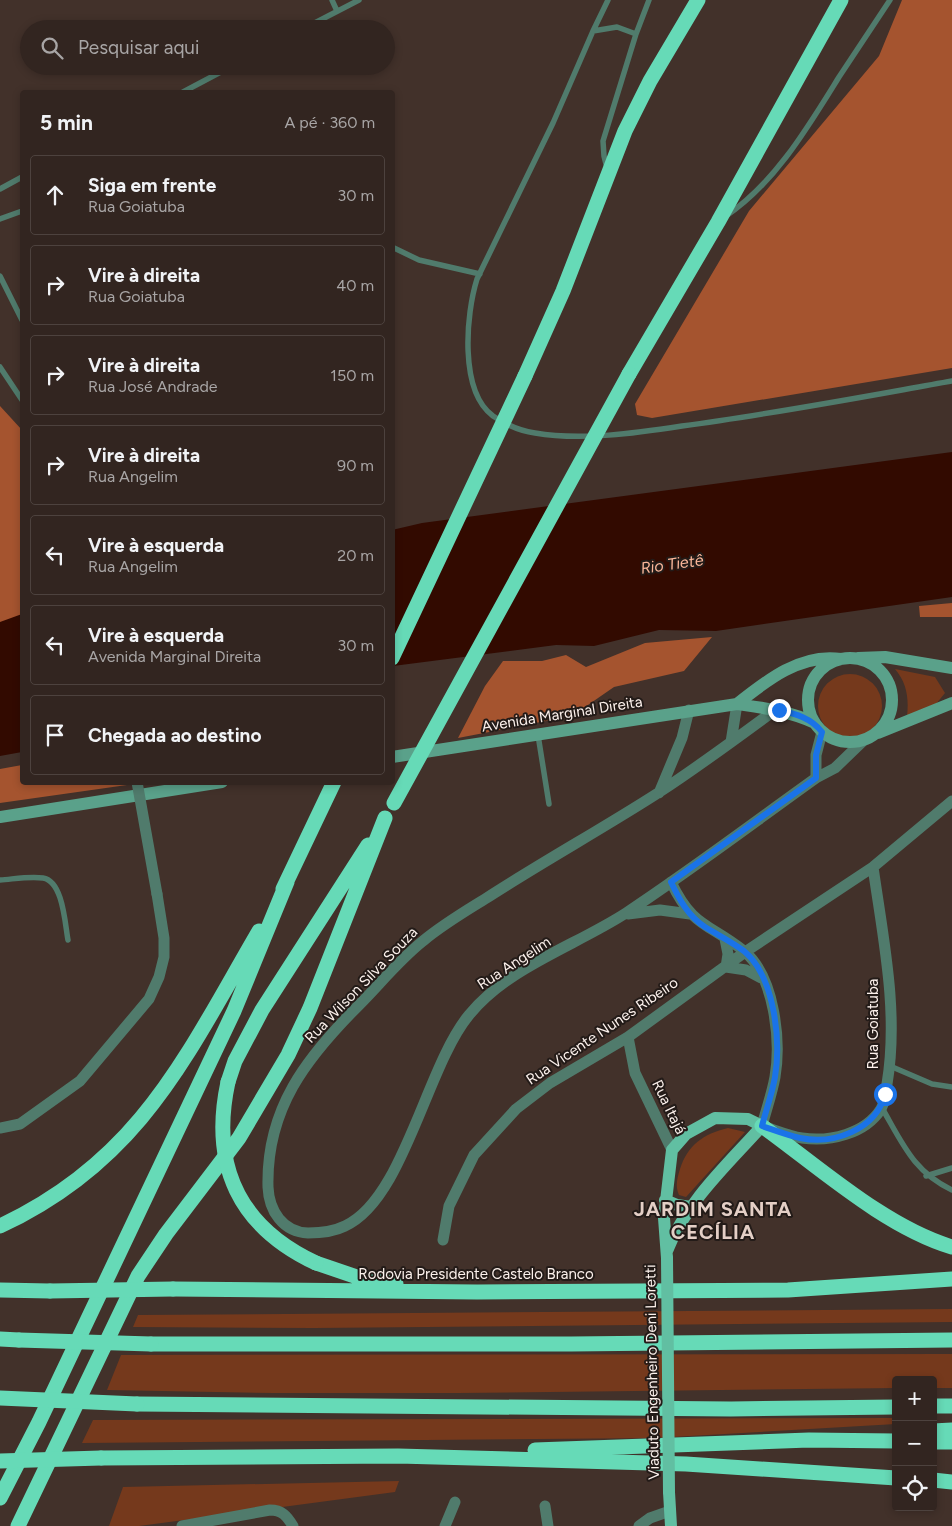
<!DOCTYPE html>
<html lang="pt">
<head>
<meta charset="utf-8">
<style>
  body { margin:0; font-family:Figtree,sans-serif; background:#3a2d29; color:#f1f3f6 }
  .controls { position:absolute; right:15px; bottom:15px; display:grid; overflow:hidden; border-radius:5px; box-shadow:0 2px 8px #0003 }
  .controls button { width:45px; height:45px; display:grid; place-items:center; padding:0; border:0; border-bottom:1px solid #4d423e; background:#322520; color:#f1f3f6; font:25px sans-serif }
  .stop { position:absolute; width:15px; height:15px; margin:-11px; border:4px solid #1a73e8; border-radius:50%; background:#fff }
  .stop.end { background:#1a73e8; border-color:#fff; box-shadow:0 1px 5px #0008 }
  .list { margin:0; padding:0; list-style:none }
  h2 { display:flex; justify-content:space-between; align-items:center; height:65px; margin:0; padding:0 20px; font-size:21px }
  h2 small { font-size:16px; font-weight:400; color:#a8a5a5 }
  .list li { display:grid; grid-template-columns:32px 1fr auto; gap:15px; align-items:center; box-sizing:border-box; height:80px; margin:0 10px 10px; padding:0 10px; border:1px solid #4d423e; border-radius:5px }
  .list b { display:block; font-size:19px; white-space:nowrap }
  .list p { margin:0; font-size:16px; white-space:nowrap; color:#a8a5a5 }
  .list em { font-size:16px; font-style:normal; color:#a8a5a5 }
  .icon { flex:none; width:28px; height:28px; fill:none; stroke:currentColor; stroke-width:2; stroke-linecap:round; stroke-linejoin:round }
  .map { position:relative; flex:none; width:952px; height:1526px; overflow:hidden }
  .search { position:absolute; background:#322520; box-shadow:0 2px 8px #0003; left:20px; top:20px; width:375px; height:55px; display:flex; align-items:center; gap:12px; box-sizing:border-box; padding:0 18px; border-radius:28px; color:#a8a5a5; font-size:19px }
  .panel { position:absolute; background:#322520; box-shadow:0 2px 8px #0003; left:20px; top:90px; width:375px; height:695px; border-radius:5px }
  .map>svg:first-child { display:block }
  .green { fill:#75391c }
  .forest { fill:#a5542f }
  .water { fill:#320a00 }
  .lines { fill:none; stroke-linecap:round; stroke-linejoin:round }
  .lane { stroke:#507b6c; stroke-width:5.5 }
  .street { stroke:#507b6c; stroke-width:11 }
  .secondary { stroke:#5aa18a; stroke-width:12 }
  .primary { stroke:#61bfa2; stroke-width:12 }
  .highway { stroke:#66dab7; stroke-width:15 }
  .street-bridge { stroke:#507b6c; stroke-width:11 }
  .primary-bridge { stroke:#61bfa2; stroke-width:12 }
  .highway-bridge { stroke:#66dab7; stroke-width:15 }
  .route { stroke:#1a73e8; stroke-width:6 }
  .labels { text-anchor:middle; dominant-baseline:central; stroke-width:4; stroke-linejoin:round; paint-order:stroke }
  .street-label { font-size:15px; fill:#fcf1ec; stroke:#231b18 }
  .water-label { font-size:16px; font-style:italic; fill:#fbb79a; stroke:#231b18 }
  .district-label { font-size:20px; font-weight:bold; letter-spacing:1px; fill:#e4cfc6; stroke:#231b18 }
</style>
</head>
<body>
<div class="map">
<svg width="952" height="1526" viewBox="0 0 952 1526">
  <rect width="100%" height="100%" fill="#42312a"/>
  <!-- green -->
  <path class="green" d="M895,669L935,677L945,693L936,704L907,716C909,699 907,683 895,669Z
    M818 706a32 32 0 1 1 64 0a32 32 0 1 1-64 0Z
    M728,1128L745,1132L686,1197L679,1195C675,1186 677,1179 680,1169C688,1145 703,1134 728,1128Z
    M952,1309V1322L314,1328L133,1327L138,1315Z
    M952,1354V1388H933V1380H896V1388L457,1393H274L107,1390L121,1355Z
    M896,1418V1424L655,1438L82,1443L93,1420Z
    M399,1481L395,1492L139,1526H109L123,1487Z"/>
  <!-- forest -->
  <path class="forest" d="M902,0H952V368L652,418L637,415L635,404L749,211L879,56Z
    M0,406L22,430V619L0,631Z
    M952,603V617H920L919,606Z
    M712,637L684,671L614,687L572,716L458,738L485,686L503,661H542L566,655L586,667L645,643Z
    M22,765V782H127V785L0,803V769Z"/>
  <!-- water -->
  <path class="water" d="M952,452V597L716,631L659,630L594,646L556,645L393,666L392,530L422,523Z
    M22,614V752L0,756V622Z"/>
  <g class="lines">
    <!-- lane -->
    <path class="lane" d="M332,0L337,11
      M303,29L359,0
      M593,31L608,0
      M636,34L617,27L593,31L553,123L477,279C466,314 459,391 493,416C505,424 521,431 535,433C581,441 637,433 682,426C773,414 862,397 952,381
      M183,92L232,66
      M607,168L604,156L603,141L636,34L649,0
      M0,189L22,177
      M726,216C775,183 808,127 839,77C856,51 873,26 890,0
      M0,219L22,211
      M392,247L419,260L480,274
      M0,276L22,320
      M0,367L22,400
      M538,735L549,804
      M0,880C14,879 30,876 43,878C63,881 65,924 68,940
      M890,1066L932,1084L952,1087
      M882,1108C903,1144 913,1171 952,1190
      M926,1176L952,1168"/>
    <!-- street -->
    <path class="street" d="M775,710C737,738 698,767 658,793C602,829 542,862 485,899C464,912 442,925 423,941C399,960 380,984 359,1005C306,1058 266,1109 268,1187C269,1211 283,1232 308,1233C321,1233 333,1232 345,1226C404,1199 426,1067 469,1015C508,967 575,946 626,913C691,870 753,823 816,778L835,768L863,741
      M731,742L737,704
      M816,778V755L822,732
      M659,793L682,738L689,710
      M671,882C693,928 709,923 744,951C775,977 781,1041 775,1077C772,1094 766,1110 762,1126C775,1130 789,1136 802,1138C830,1142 865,1134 881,1109C885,1102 886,1092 887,1084C899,1012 883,938 873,867
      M628,914L660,910L690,914
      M725,939L728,954L726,967L746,970L761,978
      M628,1037L635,1073L672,1150
      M0,1128L20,1124L80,1081L149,999L159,977L164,957V938L157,894
      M443,1240L449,1206L474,1155L516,1109L550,1083L628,1037L745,952L873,867L952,801
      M545,1506L548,1526
      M182,1526L270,1510C282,1510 287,1516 293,1526
      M445,1526L455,1502
      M639,1526L650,1518L670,1511"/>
    <!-- secondary -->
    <path class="secondary" d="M858,658L885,657L952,668
      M808 700a42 42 0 1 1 84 0a42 42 0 1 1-84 0Z
      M737,704C767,680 801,653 841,659
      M878,733L952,703
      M392,757L737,704C764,708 789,711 815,723
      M0,817L222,782"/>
    <!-- primary -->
    <path class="primary" d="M665,1200L677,1205L691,1207
      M667,1258L664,1218L672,1150L686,1134L715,1118L748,1119L762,1126C728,1164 686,1202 667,1251
      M669,1492L671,1526"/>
    <!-- highway -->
    <path class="highway" d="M629,374L718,222L841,0
      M525,376L563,291L625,131L650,81L698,0
      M283,889L334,782
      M228,1082L235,1061L262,1010L368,845
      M762,1126C819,1167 885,1227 952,1247
      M0,1226C140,1161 186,1056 259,931
      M316,1263L360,1278L396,1284
      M173,1289L477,1292L788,1290L952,1279
      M0,1290L50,1291
      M0,1339L19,1340
      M151,1344H571L952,1340
      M137,1404L731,1409L896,1407
      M933,1406H952
      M933,1431L952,1430
      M933,1442H952
      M535,1450L809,1440L896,1441
      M101,1458L398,1456L686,1464L896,1478
      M933,1480L952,1482
      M0,1498L39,1422L234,1011L287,882
      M18,1526L138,1276L166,1234L239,1138L288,1055L310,1008L385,818"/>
    <!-- street-bridge -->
    <path class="street-bridge" d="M137,782L157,894"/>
    <!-- primary-bridge -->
    <path class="primary-bridge" d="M667,1258L669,1492"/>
    <!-- highway-bridge -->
    <path class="highway-bridge" d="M392,658L525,376
      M394,803L629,374
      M228,1082C210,1165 239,1227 316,1263
      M50,1291L173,1289
      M19,1340L151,1344
      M0,1398L137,1404
      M0,1461L101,1458"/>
  </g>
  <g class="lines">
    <!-- route -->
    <path class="route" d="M779,710C796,714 811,718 822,732L816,755V778L671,882C679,899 688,916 705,927C718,935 732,942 744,951C775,977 781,1041 775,1077C772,1094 766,1110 762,1126C774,1130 787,1135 800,1138C833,1145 876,1130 885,1094"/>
  </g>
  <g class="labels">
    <!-- street labels -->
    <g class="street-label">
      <text transform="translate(562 714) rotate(-9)">Avenida Marginal Direita</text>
      <text transform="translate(514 963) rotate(-33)">Rua Angelim</text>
      <text transform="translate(361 985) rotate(-46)">Rua Wilson Silva Souza</text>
      <text transform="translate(873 1024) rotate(-90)">Rua Goiatuba</text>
      <text transform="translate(602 1031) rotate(-34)">Rua Vicente Nunes Ribeiro</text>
      <text transform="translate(669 1107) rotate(64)">Rua Itajá</text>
      <text x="476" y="1274">Rodovia Presidente Castelo Branco</text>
      <text transform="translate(652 1372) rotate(-91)">Viaduto Engenheiro Deni Loretti</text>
    </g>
    <!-- water labels -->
    <g class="water-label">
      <text transform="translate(672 564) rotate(-8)">Rio Tietê</text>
    </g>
    <!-- district labels -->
    <g class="district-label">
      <text x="713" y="1209">JARDIM SANTA<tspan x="713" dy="23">CECÍLIA</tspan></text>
    </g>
  </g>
</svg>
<div class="controls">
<button>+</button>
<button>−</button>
<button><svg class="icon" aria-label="locate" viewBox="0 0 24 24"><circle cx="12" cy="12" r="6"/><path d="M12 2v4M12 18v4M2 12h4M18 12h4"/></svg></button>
</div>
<div class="stop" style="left:885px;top:1094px"></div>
<div class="stop end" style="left:779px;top:710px"></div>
<div class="search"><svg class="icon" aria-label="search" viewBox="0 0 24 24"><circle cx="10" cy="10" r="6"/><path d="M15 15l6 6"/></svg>Pesquisar aqui</div>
<section class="panel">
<h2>5 min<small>A pé · 360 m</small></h2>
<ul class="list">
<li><svg class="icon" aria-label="ahead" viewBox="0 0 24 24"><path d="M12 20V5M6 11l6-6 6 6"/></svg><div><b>Siga em frente</b><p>Rua Goiatuba</p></div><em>30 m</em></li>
<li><svg class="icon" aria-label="right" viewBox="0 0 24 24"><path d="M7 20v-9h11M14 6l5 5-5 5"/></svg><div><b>Vire à direita</b><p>Rua Goiatuba</p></div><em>40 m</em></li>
<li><svg class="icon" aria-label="right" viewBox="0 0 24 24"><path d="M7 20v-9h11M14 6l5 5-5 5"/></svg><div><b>Vire à direita</b><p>Rua José Andrade</p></div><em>150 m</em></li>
<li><svg class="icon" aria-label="right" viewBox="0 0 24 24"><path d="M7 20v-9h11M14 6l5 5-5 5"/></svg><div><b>Vire à direita</b><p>Rua Angelim</p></div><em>90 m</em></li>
<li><svg class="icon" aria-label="left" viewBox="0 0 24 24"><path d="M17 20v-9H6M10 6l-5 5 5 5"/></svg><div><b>Vire à esquerda</b><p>Rua Angelim</p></div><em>20 m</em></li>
<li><svg class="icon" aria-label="left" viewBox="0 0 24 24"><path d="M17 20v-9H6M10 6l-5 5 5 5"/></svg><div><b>Vire à esquerda</b><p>Avenida Marginal Direita</p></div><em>30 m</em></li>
<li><svg class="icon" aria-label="arrive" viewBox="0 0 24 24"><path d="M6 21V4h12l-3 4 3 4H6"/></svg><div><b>Chegada ao destino</b></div></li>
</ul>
</section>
</div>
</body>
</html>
